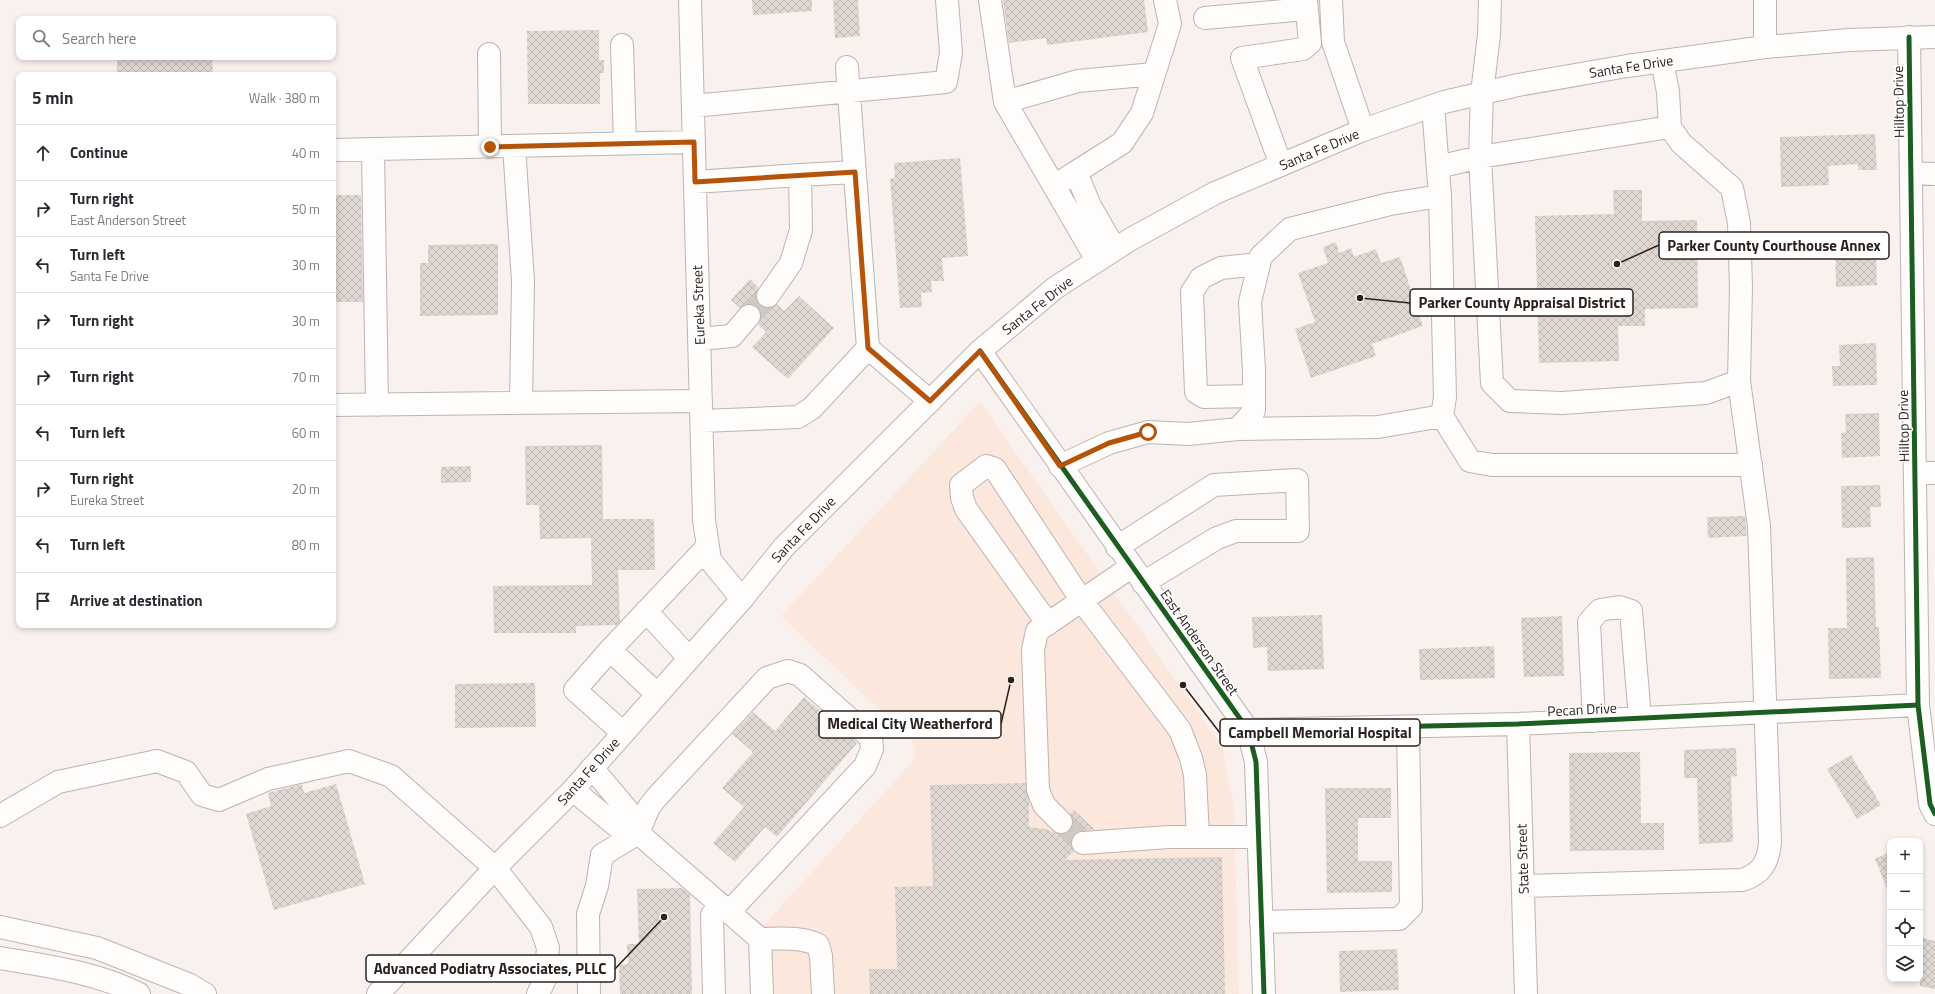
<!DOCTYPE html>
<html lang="en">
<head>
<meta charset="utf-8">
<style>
  body { margin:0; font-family:"Titillium Web",sans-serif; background:#f2f2f3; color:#2b2b33 }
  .controls { position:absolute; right:12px; bottom:12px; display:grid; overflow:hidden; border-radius:8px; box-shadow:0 2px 6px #0003 }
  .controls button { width:36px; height:36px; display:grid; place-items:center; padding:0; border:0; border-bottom:1px solid #e1e1e2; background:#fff; color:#2b2b33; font:20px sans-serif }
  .stop { position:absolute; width:12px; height:12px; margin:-9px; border:3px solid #b45309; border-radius:50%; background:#fff }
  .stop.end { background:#b45309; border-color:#fff; box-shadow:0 1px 4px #0008 }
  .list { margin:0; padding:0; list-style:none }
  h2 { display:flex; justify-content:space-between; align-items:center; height:52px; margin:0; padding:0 16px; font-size:17px }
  h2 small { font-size:13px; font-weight:400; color:#7c7c81 }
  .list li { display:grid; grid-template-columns:26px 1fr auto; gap:12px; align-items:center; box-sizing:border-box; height:56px; padding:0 16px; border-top:1px solid #e1e1e2 }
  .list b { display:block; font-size:15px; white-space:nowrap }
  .list p { margin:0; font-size:13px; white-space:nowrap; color:#7c7c81 }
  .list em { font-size:13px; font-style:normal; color:#7c7c81 }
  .icon { flex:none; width:22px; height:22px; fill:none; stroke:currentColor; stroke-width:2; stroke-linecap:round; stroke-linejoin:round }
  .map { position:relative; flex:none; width:1935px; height:994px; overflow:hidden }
  .search { position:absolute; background:#fff; box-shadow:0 2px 6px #0003; left:16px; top:16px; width:320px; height:44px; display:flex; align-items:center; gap:10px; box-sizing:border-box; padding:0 14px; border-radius:8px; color:#7c7c81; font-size:15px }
  .panel { position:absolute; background:#fff; box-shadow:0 2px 6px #0003; left:16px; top:72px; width:320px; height:556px; border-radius:8px }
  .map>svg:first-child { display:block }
  .built { fill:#fce7dc }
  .building { fill:url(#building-cross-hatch) }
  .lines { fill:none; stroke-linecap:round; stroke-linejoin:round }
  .minor-tunnel { stroke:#d0c8c3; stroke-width:22; stroke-dasharray:22 11; stroke-linecap:butt }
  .minor-casing { stroke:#bcb4b0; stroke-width:24 }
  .major-casing { stroke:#bcb4b0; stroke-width:24 }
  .minor { stroke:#fefdfc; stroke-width:22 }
  .major { stroke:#fefdfc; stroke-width:22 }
  .cycleway-casing { stroke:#fff; stroke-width:8 }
  .cycleway { stroke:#1b5e20; stroke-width:5 }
  .route { stroke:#b45309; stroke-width:5 }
  .labels { text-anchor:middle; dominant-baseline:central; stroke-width:3; stroke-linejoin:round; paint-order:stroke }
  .street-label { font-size:14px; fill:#2b221d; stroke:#fff }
  .leader { fill:none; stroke:#2b221d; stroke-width:1.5 }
  .callout-dot { fill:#2b221d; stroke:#fff; stroke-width:1.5 }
  .callout { fill:#fff; stroke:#2b221d; stroke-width:1.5 }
  .callout-label { font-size:15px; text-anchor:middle; font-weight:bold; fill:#2b221d }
</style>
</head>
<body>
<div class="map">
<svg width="1935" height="994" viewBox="0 0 1935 994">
  <defs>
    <pattern id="building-cross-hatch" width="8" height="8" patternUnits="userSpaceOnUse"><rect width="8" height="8" fill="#dfd7d2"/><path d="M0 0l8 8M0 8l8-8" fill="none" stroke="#c0b8b4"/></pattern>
  </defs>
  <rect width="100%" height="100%" fill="#f9f1ed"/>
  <!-- built -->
  <path class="built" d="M980,402L1222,746L1234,809L1239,994H766L763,926L914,760V743L781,616Z"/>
  <!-- building -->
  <path class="building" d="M752,0H812V11L753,15Z
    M833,0H858L860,36L835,38Z
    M1003,0H1144L1148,32L1047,45L1046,38L1009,43Z
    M599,30V60H604V73H600V104H528L527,31Z
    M117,57H212L213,73L117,75Z
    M1875,134L1877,170H1858V164L1828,166L1829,185L1781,187L1780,137Z
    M960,158L968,256L942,258L944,281H931L932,292L921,293L922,307L900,308L890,179L895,178L894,163Z
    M1613,190H1642V221L1697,220L1698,308L1645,309V326H1618L1619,361L1539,363L1535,216L1614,214Z
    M333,195H361L363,302H333Z
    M1875,232L1877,285L1836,287L1835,233Z
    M1336,242L1339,253L1351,248L1354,257L1376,249L1381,263L1400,257L1423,326L1372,344L1376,356L1311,378L1295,329L1315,322L1298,273L1328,263L1323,247Z
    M498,244V315L420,316V263H428V245Z
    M750,279L759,288L756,295L757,302L761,306L767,308L777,304L784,311L799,296L834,328L788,379L752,347L766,332L758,325L761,318V312L757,307L751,304H745L740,308L731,300Z
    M1876,343L1877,385L1833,386L1832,366H1840L1839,345Z
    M1879,413L1880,456L1842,458L1841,433L1846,432L1845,414Z
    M602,445L603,519H654L655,570H618L620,622L616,625L576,626V633H494L493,586L592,585L591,538L540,539L539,505H526L525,446Z
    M471,466V482L441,483V467Z
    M1880,485L1881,507H1870L1871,527L1842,528L1841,486Z
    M1745,516L1747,536L1708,538L1707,517Z
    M1874,557L1876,627H1879L1881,678L1829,679L1828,628H1847L1846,558Z
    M1322,615L1324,669L1268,671L1267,647L1253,648L1252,617Z
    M1562,616L1564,676L1524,677L1521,618Z
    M1494,646L1495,678L1420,680L1419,649Z
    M535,683L536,727L455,728V684Z
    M804,697L857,743L777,837L765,827L735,862L713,843L744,807L722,788L753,752L732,734L753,712L775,731Z
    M1736,748L1737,776L1731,777L1733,842L1699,844L1697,778H1684V750Z
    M1640,752L1641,823H1664V850L1570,851L1569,753Z
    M1851,755L1881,805L1857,819L1827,769Z
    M1025,783L1029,800V827L1045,829L1058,834H1065L1070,831L1073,826V819L1070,814L1074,810L1094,829L1076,833L1072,837L1071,843L1074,851L1065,860L1222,857L1225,994H870L869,969H897L895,887L933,886L930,785Z
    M302,784L304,793L336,784L365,884L274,910L246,814L271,806L268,793Z
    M1325,788H1391V818H1358V861H1392V892L1327,893Z
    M1890,852V894H1889L1875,859Z
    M682,888L690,894L692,994H620L619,965L628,964L627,944H639L637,889Z
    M1923,938L1935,941V989L1920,986V951Z
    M1397,949L1399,990L1340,992L1339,951Z"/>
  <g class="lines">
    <!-- minor-tunnel -->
    <path class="minor-tunnel" d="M749,316L768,296
      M1061,822L1083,843"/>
    <!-- minor casing -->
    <g class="minor-casing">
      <path id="minor" d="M690,0L704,520L710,560L742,599
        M990,0L1005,102L1097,260
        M1331,0L1333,42L1363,130
        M1490,0L1489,35L1482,93L1480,157L1492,383L1510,401L1562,403L1706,393L1739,381L1741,287L1739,223L1732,188L1681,143L1670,127L1668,92L1662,61
        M1765,0V47
        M1205,18L1306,9
        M1909,37L1918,705L1930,804L1935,814
        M622,45L625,144
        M489,54L490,147
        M1005,102L1078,81L1154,74
        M693,106L946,82L951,53L947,0
        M514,146L523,281L521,403
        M373,149L377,405
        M333,150L694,142
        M1281,165L1242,58L1303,49L1310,43L1306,0
        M1438,167L1480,157L1670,127
        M1076,172L1090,206L1115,249
        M1911,173L1935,174
        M695,182L800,175
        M1054,186L1122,143L1142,113L1170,24L1165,0
        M768,296L791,263L801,230L800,175L855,172
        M699,339L732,336L749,316
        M868,348L930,401
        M980,351L1248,730L1256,762L1264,994
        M1254,396L1204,397L1196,392L1192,292L1201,278L1221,268L1259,264
        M333,405L701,401
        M1442,416L1470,461L1492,465H1751
        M702,421L798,417L812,408L868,348L847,67
        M1238,429L1378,427L1442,416L1445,397L1440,196
        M1060,466L1109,443L1148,432L1188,434L1238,429L1254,411V370L1250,302L1261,256L1290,229L1390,204L1440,196L1433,106
        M1915,473H1935
        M1117,547L1214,485L1297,480L1298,531H1236L1217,538L1143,583
        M646,611L689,658
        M1048,624L966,509L962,498L961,485L986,466L995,469L1082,601L1180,730L1191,758L1195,775L1198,837
        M610,650L708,546
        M1594,721L1589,622L1600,610L1619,607L1631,611L1640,718
        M1518,724L1526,994
        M1248,730L1518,724L1918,705
        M623,733L575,690L610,650L657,694
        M592,768L630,813L638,833
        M573,790L619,828L638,833L760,939L762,994
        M0,816L58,782L157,761L186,772L202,795L219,800L268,779L349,761L391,776L495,868L541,927L548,948L545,979L538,994
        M1061,822L1044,805L1038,790L1033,650L1037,631L1131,567
        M1083,843L1169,837H1258
        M1523,886L1742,880C1762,874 1768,862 1770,843L1759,526L1739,381
        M1261,922L1399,919L1411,907L1408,727
        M760,939C778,939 801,936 818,945L821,956L823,994
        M589,994L588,914L597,886L602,855L638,833L649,807L656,798L767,678L788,671L800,675L871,738L872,749L865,766L729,912
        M714,994L712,915L720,905"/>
    </g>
    <!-- major casing -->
    <g class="major-casing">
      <path id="major" d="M0,927L97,948L190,985L205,994
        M0,958C47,966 96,972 139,994
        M378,994L495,868L573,790L742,599L784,547L980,351L1055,288L1131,239L1215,193L1363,130L1444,102L1518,85L1627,66L1765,47L1849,40L1935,37"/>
    </g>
    <!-- minor -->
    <use href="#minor" class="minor"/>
    <!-- major -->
    <use href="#major" class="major"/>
    <!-- cycleway casing -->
    <g class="cycleway-casing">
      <path id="cycleway" d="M1909,37L1918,705L1930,804L1935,814
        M980,351L1248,730L1256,762L1264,994
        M1248,730L1518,724L1918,705"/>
    </g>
    <!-- cycleway -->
    <use href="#cycleway" class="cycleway"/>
  </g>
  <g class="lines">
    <!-- route -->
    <path class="route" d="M490,147L694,142L695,182L855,172L868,348L930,401L980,351L1060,466L1109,443L1148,432"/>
  </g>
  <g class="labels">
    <!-- street labels -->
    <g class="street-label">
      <text transform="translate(1631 66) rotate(-9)">Santa Fe Drive</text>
      <text transform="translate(1898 102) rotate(-91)">Hilltop Drive</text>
      <text transform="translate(1319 149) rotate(-23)">Santa Fe Drive</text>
      <text transform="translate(698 305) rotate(-92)">Eureka Street</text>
      <text transform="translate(1037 305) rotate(-38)">Santa Fe Drive</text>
      <text transform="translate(1903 426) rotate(-91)">Hilltop Drive</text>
      <text transform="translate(803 529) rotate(-46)">Santa Fe Drive</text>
      <text transform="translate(1200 642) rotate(55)">East Anderson Street</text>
      <text transform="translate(1582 709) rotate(-3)">Pecan Drive</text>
      <text transform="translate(588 771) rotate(-48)">Santa Fe Drive</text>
      <text transform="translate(1522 859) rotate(-92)">State Street</text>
    </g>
  </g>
  <!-- callouts -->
  <path class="leader" d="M1617 264L1659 245M1360 298L1410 303M1011 680L1001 724M1183 685L1220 733M664 917L615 969"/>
  <g class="callout-dot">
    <circle cx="1617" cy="264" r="4"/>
    <circle cx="1360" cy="298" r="4"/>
    <circle cx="1011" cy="680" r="4"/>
    <circle cx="1183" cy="685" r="4"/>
    <circle cx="664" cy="917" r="4"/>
  </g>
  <g class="callout">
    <rect x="1659" y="232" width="230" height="27" rx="4"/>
    <rect x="1410" y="289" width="223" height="27" rx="4"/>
    <rect x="819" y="711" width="182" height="27" rx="4"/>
    <rect x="1220" y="719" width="200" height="27" rx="4"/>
    <rect x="366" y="955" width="249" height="27" rx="4"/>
  </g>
  <g class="callout-label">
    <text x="1774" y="251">Parker County Courthouse Annex</text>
    <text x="1522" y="308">Parker County Appraisal District</text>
    <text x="910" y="729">Medical City Weatherford</text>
    <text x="1320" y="738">Campbell Memorial Hospital</text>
    <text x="490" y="974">Advanced Podiatry Associates, PLLC</text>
  </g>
</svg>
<div class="controls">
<button>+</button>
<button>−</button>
<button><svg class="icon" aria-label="locate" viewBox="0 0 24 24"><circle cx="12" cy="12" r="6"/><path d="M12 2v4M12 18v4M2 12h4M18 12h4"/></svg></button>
<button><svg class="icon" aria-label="layers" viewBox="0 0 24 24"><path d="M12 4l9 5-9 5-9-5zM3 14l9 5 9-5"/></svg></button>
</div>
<div class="stop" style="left:1148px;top:432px"></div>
<div class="stop end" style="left:490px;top:147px"></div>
<div class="search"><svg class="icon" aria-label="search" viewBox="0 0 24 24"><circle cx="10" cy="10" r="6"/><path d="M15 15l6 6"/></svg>Search here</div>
<section class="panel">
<h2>5 min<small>Walk · 380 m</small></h2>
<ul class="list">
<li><svg class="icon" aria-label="ahead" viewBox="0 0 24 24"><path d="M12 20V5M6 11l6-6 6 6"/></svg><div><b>Continue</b></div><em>40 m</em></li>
<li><svg class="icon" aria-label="right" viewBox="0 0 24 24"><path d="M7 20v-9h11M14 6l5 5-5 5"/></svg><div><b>Turn right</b><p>East Anderson Street</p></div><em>50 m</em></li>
<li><svg class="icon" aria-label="left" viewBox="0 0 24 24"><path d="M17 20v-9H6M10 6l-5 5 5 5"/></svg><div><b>Turn left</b><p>Santa Fe Drive</p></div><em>30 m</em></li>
<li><svg class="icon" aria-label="right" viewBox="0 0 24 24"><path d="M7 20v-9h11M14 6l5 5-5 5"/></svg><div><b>Turn right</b></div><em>30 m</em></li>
<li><svg class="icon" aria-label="right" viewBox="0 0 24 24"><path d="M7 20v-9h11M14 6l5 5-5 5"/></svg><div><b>Turn right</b></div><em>70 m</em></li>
<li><svg class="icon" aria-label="left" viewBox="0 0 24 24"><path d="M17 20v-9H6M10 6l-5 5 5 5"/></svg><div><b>Turn left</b></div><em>60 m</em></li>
<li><svg class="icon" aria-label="right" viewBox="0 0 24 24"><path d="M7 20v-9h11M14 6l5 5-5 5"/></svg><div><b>Turn right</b><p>Eureka Street</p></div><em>20 m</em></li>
<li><svg class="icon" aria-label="left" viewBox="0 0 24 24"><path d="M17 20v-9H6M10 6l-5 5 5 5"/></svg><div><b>Turn left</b></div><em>80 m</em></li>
<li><svg class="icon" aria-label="arrive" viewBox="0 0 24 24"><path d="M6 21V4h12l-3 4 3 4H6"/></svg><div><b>Arrive at destination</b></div></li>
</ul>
</section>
</div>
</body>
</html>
